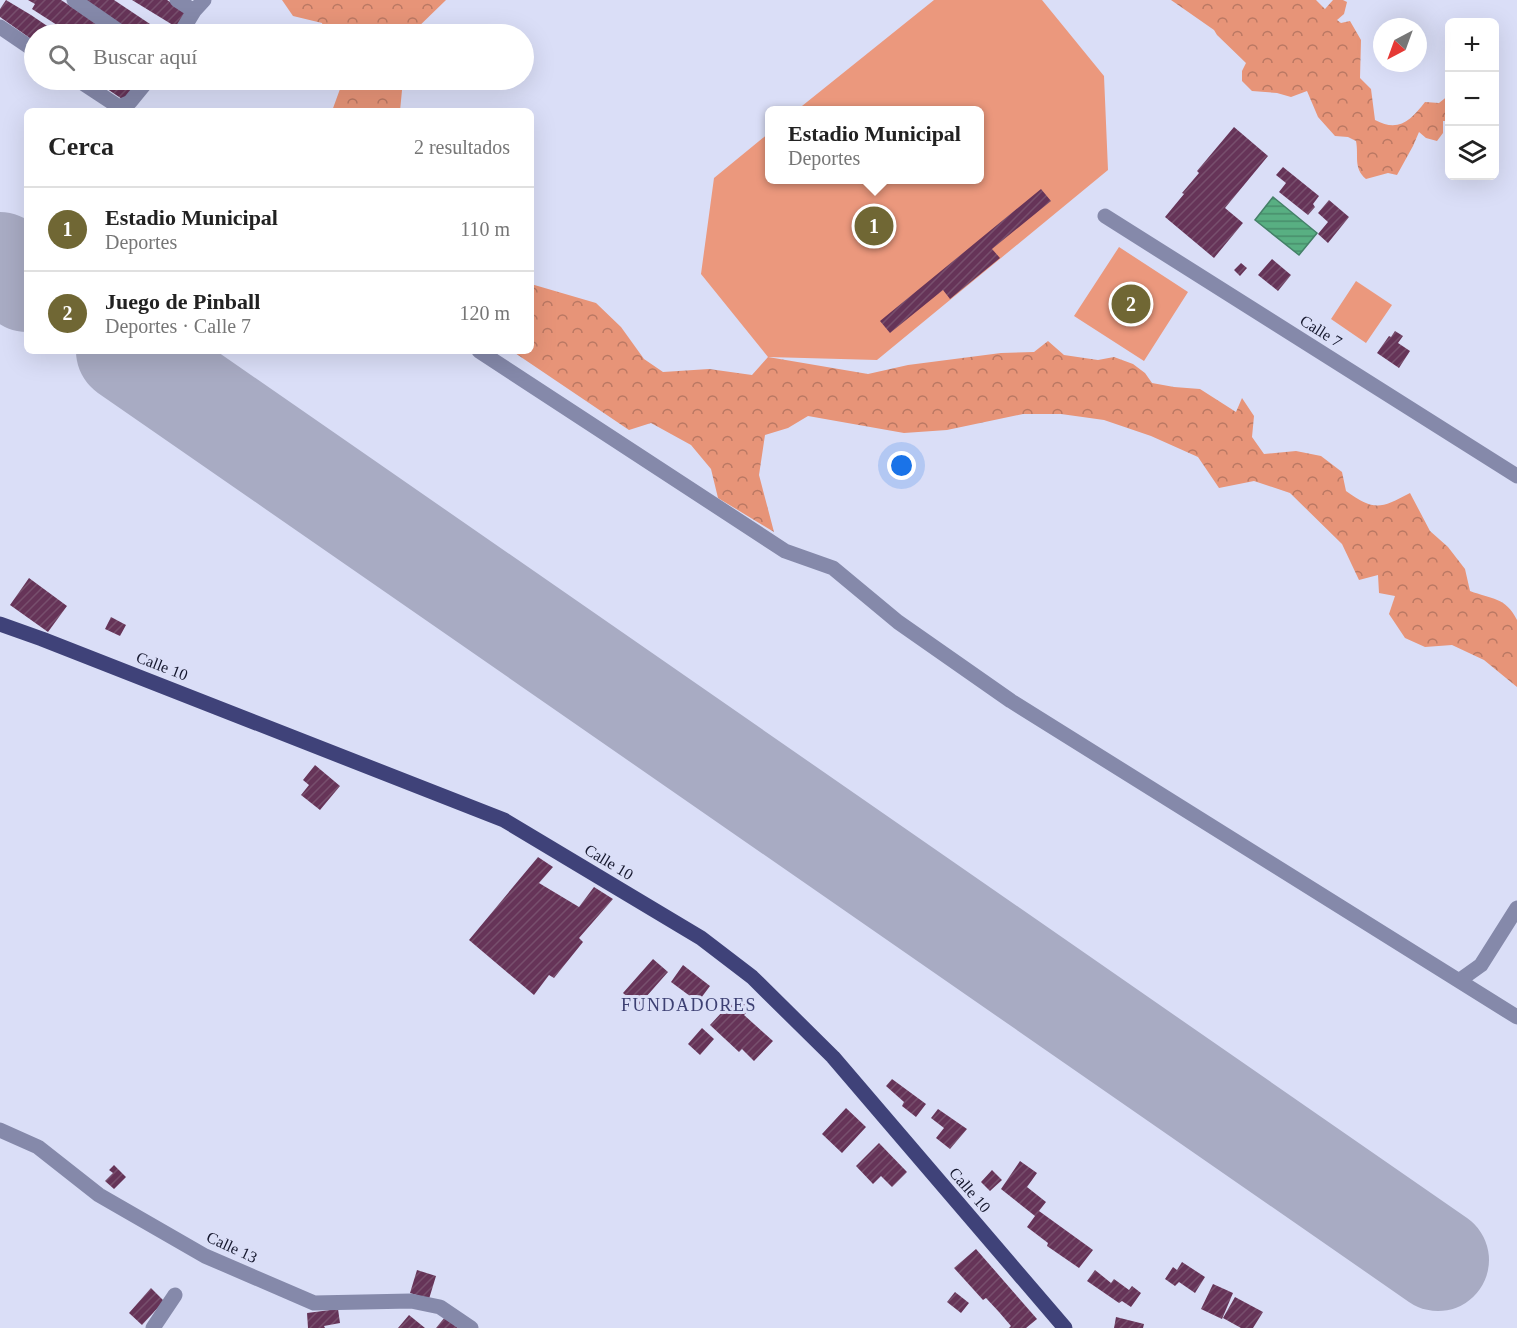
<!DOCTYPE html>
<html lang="es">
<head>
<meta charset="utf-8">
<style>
  body { margin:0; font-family:"Times New Roman",serif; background:#f6f6f6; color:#222 }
  .controls { position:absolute; right:18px; top:18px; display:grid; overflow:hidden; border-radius:9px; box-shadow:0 6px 24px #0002 }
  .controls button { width:54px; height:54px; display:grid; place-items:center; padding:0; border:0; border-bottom:2px solid #e0e0e0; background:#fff; color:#222; font:30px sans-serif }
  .compass { position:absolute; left:1373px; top:18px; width:54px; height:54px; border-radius:50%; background:#fff; box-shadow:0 6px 24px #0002; rotate:221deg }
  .you { position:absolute; left:902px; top:466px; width:21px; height:21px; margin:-15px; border:4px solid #fff; border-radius:50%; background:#1a73e8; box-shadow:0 0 0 9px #1a73e833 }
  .badge { display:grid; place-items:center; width:39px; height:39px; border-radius:50%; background:#706734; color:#fff; font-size:20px; font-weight:700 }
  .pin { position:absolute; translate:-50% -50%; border:3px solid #fff; box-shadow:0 2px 6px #0006 }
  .popup { position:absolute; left:765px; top:106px; width:219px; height:78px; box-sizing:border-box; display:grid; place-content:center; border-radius:9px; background:#fff; filter:drop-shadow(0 2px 4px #0005); font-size:20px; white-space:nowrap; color:#767676 }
  .popup b { font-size:22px; color:#222 }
  .popup::after { content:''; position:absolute; left:50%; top:100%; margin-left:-12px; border:12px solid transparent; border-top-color:#fff }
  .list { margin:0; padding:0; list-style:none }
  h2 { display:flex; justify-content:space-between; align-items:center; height:78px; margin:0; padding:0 24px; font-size:26px }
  h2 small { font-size:20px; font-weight:400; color:#767676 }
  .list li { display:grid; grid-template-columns:39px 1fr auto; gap:18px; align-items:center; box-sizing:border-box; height:84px; padding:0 24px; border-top:2px solid #e0e0e0 }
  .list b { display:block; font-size:22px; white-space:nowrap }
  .list p { margin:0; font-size:20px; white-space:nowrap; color:#767676 }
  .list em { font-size:20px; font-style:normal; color:#767676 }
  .icon { flex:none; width:33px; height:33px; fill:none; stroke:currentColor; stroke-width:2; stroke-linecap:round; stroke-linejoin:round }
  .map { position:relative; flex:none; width:1517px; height:1328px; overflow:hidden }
  .search { position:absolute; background:#fff; box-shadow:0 6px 24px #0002; left:24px; top:24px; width:510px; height:66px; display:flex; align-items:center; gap:15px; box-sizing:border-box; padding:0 21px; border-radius:33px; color:#767676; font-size:22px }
  .panel { position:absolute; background:#fff; box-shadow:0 6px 24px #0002; left:24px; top:108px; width:510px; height:246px; border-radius:9px }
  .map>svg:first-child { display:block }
  .forest { fill:url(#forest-crowns) }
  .garden { fill:#eb987d }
  .water { fill:url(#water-rules); stroke:#448168; stroke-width:1.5 }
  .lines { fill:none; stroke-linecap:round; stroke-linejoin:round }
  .runway { stroke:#a8abc3; stroke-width:102 }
  .building { fill:url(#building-hatch) }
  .minor { stroke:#8589aa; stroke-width:15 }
  .major { stroke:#3f4279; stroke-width:15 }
  .labels { text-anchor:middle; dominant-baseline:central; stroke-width:6; stroke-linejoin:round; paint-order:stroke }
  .street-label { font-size:16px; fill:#15172d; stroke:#dadef7 }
  .neighbourhood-label { font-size:18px; letter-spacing:1.5px; fill:#3d4073; stroke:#dadef7 }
</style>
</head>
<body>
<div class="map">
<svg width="1517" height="1328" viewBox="0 0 1517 1328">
  <defs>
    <pattern id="forest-crowns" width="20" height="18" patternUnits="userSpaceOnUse" patternTransform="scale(1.5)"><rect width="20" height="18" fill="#e79478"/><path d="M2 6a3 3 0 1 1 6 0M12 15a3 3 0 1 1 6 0" fill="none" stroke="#ba7863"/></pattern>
    <pattern id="water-rules" width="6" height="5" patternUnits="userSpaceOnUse" patternTransform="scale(1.5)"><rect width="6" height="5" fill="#58af82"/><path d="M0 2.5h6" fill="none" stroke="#488d6b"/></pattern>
    <pattern id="building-hatch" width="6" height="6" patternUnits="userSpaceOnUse" patternTransform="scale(1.5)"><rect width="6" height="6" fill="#663458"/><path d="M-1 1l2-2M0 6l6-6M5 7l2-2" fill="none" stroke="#774f6d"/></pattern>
  </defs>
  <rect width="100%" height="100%" fill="#dadef7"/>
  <!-- forest -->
  <path class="forest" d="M282,0H446L411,34H325L322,23L293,16Z
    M1171,0H1316L1325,9L1333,0H1343L1347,2L1344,14L1337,20L1341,23L1350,21L1361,40L1360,78L1371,89L1375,120C1399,133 1411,120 1425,102L1439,103L1449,95V121H1443V133L1437,141L1426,138L1419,132L1413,146L1397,175L1388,173L1366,179C1353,168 1359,156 1356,141L1348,137L1335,136L1318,117L1307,91L1291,97L1277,93L1252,91L1242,81V71L1246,63L1217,35L1214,30Z
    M338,80H403L400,111H332L340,89Z
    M531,284L596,303L621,327L644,359L663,372L709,369L752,375L768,357L868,374L908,365L1001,353L1034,352L1048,341L1064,355L1098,360L1114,357L1133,364L1145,373L1152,383L1174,387L1200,389L1236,412L1242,398L1254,416L1252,437L1264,454L1296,451L1321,456L1342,472L1346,491C1374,511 1380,509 1410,493L1430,531L1448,547L1465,569L1470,591C1491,599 1506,597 1517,620V687L1484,660L1452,645L1425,647L1405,638L1389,614L1395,596L1379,593L1378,575L1359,580L1342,544L1290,493L1254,481L1219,488L1198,457L1151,436L1104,420L1061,414H1023L947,430L904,433L808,416L788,428L765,435L759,475L774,532L718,498L711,469L691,445L651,423L629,430L512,351H531Z"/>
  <!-- garden -->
  <path class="garden" d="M934,0H1042L1104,76L1108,170L877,360L768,357L701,274L714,178L769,133V180H979V110H797Z
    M1119,247L1188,292L1144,361L1074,316Z
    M1356,281L1392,305L1366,343L1331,319Z"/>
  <!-- water -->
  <path class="water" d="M1273,197L1317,233L1299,255L1255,220Z"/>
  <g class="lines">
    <!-- runway -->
    <path class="runway" d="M0,263L27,281
      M127,351L1438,1260"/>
  </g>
  <!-- building -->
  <path class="building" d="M6,0L31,15L59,34H34V41L0,17V9Z
    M28,0H61L113,34H71L32,9L35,4Z
    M80,0H114L165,34H133Z
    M132,0H167L190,15L181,30Z
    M94,80H128L144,90L122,99Z
    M1234,127L1268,156L1225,208L1243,223L1214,258L1165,217L1184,194L1182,193L1199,173L1197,171Z
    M1283,167L1319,196L1313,204L1315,207L1308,215L1279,192L1286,183L1276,175Z
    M1041,189L1051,201L992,249L1000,258L950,299L943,290L890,333L880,321Z
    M1329,200L1349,217L1328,243L1318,234L1328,222L1318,213Z
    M1272,259L1291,275L1278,291L1258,275Z
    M1241,263L1247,268L1240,276L1234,270Z
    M1395,331L1403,336L1398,343L1410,351L1399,368L1377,353L1389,336L1391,337Z
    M29,578L67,606L48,632L10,605Z
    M111,617L126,625L120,636L105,629Z
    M315,765L340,786L320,810L301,795L309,785L303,780Z
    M538,857L553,867L539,883L579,907L594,887L613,899L579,938L583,942L554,978L549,975L534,995L469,940Z
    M653,959L668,972L638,1006L623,993Z
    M683,965L710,986L698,1002L671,982Z
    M736,997L750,1009L744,1015L773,1041L754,1061L742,1049L739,1052L710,1025Z
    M702,1028L714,1039L700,1055L688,1044Z
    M892,1079L926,1104L916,1117L902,1106L904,1102L886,1086Z
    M846,1108L866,1127L842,1153L822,1134Z
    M938,1109L967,1129L950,1149L936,1138L944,1128L931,1118Z
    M879,1143L907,1172L892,1187L881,1176L873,1184L856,1166Z
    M1020,1161L1037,1173L1027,1187L1046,1202L1039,1211L1093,1250L1079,1268L1047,1246L1048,1243L1027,1227L1035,1216L1001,1189Z
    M114,1165L126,1177L114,1189L105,1181L113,1173L109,1170Z
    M992,1170L1002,1180L990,1191L981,1182Z
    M976,1249L1037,1319L1026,1328H1009L1011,1326L999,1312L986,1298L983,1300L954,1268Z
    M1182,1262L1205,1277L1195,1293L1179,1282L1175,1286L1165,1279L1173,1267L1177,1270Z
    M417,1270L436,1276L429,1299L410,1293Z
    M1095,1270L1111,1283L1114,1279L1129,1290L1132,1286L1141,1293L1131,1307L1122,1301L1119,1303L1087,1281Z
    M1213,1284L1233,1293L1222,1319L1201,1309Z
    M151,1288L164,1301L142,1325L129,1313Z
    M955,1292L969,1303L961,1313L947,1302Z
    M1235,1297L1263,1312L1253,1328H1241L1223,1318Z
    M338,1309L340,1323L324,1326L325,1328H308L307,1313Z
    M409,1315L425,1328H398Z
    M445,1317L458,1328H436Z
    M1116,1317L1144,1324L1143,1328H1114Z"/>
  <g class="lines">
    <!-- minor -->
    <path class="minor" d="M74,0L123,34
      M177,0L194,11
      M0,27L34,50
      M180,34L194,11L204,0
      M78,80L119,107L130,102L148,80
      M1105,216L1517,476
      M479,351L785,551L833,568L898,622L1011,701L1517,1017
      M1460,980L1481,965L1517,908
      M0,1130L38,1147L99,1195L205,1256L314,1303L411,1301L440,1307L471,1328
      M153,1328L175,1295"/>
    <!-- major -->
    <path class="major" d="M0,624L42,639L504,820L701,938L752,977L833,1057L1065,1328"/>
  </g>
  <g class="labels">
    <!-- street labels -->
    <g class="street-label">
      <text transform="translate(1321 331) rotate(32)">Calle 7</text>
      <text transform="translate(162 666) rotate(21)">Calle 10</text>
      <text transform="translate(609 862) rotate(31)">Calle 10</text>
      <text transform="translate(970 1190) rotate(49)">Calle 10</text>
      <text transform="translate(232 1247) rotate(25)">Calle 13</text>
    </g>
    <!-- neighbourhood labels -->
    <g class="neighbourhood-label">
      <text x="689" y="1005">FUNDADORES</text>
    </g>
  </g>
</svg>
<div class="controls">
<button>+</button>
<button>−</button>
<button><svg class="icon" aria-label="layers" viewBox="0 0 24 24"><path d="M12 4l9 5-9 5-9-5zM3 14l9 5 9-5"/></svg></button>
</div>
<svg class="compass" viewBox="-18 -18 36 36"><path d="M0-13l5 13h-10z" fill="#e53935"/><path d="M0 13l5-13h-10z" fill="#767676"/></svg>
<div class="you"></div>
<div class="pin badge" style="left:874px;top:226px">1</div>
<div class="popup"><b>Estadio Municipal</b>Deportes</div>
<div class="pin badge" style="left:1131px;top:304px">2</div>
<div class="search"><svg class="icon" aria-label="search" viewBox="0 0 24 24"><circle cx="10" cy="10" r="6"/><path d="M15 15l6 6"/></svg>Buscar aquí</div>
<section class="panel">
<h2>Cerca<small>2 resultados</small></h2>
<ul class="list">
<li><span class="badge">1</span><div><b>Estadio Municipal</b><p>Deportes</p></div><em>110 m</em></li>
<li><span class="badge">2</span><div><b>Juego de Pinball</b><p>Deportes · Calle 7</p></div><em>120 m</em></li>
</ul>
</section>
</div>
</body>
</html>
